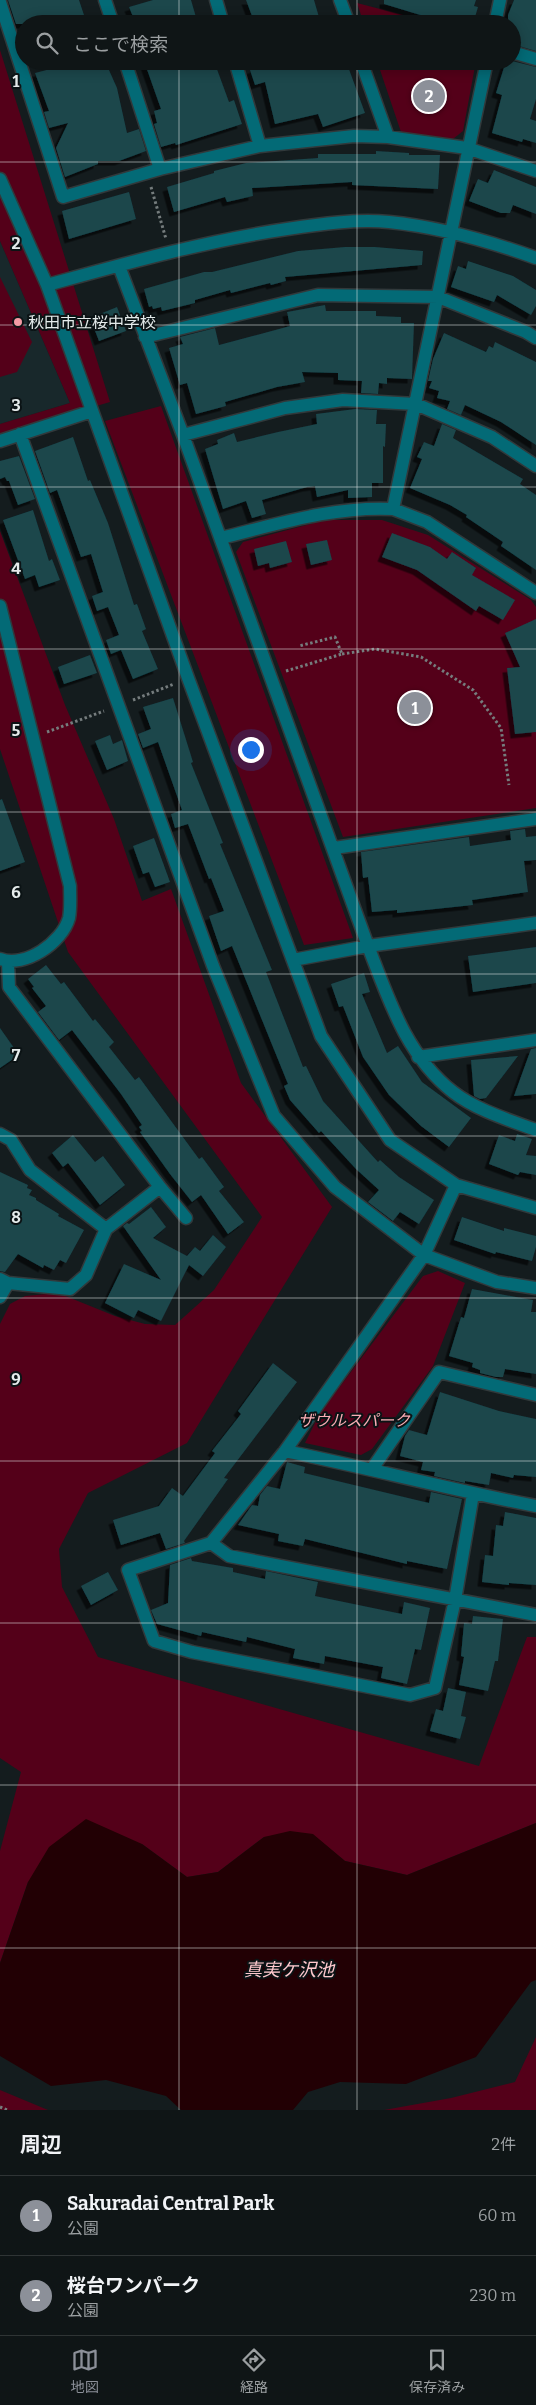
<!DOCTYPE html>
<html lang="ja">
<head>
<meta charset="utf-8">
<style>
  body { margin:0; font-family:Bitter,"Noto Sans JP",serif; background:#181e1f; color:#f1f3f6 }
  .you { position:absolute; left:250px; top:749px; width:18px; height:18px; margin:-12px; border:4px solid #fff; border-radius:50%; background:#1a73e8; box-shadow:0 0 0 8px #1a73e833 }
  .badge { display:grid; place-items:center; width:32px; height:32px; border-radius:50%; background:#8c9099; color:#fff; font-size:16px; font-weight:700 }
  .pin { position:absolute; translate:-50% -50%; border:2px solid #fff; box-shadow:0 1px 5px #0006 }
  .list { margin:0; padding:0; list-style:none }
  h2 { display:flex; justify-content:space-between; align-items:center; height:65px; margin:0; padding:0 20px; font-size:21px }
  h2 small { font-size:16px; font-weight:400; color:#9b9fa1 }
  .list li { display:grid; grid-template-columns:32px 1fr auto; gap:15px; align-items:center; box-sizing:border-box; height:80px; padding:0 20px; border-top:1px solid #2f3435 }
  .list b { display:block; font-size:19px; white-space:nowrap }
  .list p { margin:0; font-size:16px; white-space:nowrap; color:#9b9fa1 }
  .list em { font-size:16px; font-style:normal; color:#9b9fa1 }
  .icon { flex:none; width:28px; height:28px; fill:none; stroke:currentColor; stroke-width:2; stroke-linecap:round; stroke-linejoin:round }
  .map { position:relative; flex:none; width:536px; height:2110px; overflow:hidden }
  .search { position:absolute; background:#0f1516; box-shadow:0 2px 12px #0003; left:15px; right:15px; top:15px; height:55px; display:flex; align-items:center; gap:12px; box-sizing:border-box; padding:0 18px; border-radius:28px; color:#9b9fa1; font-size:19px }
  .sheet { height:225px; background:#0f1516 }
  nav { display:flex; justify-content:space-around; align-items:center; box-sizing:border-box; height:70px; border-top:1px solid #2f3435; background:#0f1516; font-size:14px; color:#9b9fa1 }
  nav a { display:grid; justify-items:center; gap:2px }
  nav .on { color:#8c9099 }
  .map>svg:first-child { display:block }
  .built { fill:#18282b }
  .green { fill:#540019 }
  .water { fill:#220004 }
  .building { fill:#1a464c; filter:url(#shadow) }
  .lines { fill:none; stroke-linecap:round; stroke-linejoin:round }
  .minor-casing { stroke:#31393b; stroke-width:15 }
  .path { stroke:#757c7d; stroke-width:3; stroke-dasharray:2.5 2.5; stroke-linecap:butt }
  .minor { stroke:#036a76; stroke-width:12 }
  .grid { fill:none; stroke:#e5ebeb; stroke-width:1; stroke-opacity:0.55 }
  .poi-dot { fill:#f49aa4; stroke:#0b1315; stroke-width:2 }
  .labels { text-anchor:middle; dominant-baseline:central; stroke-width:4; stroke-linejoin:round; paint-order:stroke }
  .poi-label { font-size:16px; fill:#e5ebeb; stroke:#0b1315; text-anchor:start }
  .park-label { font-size:16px; font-style:italic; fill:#fbadb5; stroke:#0b1315 }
  .water-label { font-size:18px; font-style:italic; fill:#ffc9ce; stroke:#0b1315 }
  .grid-label { font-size:16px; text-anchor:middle; font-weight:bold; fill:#e5ebeb; stroke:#0b1315; stroke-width:4; stroke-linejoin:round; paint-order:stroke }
</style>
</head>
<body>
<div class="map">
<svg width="536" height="2110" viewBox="0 0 536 2110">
  <defs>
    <filter id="shadow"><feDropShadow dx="-4.5" dy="4.5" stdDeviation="0" flood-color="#0009"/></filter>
  </defs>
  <rect width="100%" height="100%" fill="#141c1e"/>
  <!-- built -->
  <path class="built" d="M0,241L70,403L0,424Z"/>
  <!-- green -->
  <path class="green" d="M357,3L438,24H364Z
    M0,50L110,402L0,434V424L70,403L0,241Z
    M377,61H476L463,131L453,139L401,132Z
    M0,277L32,342L17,372L0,377Z
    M161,406L353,938L304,945L105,421Z
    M325,520H382L428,535L531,600L536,607V808L343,837L236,552L243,542Z
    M0,531L65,705L114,819L142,901L171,889L241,1083L332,1207L187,1443L88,1493L59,1549L62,1587L98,1657L479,1766L527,1637H536V1823L407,1875L345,1861L313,1835L264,1837L218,1872L187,1877L142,1844L28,1882L0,1963V1851L21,1772L0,1758V1324L10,1304L25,1296L58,1293L115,1316L145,1324L175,1325L214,1290L262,1217L68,952L0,749Z
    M438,1271L465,1283L433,1366L372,1449L361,1455L305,1443L320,1413L423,1276Z
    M536,2037V2110H384L451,2098L515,2082Z
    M0,2090L48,2110H0Z"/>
  <!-- water -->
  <path class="water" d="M86,1819L142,1844L187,1877L218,1872L264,1837L290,1831L313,1834L345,1861L407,1875L536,1823V1980L531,1982L476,2057L406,2084L340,2082L308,2092L293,2110H181L166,2096L106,2080L51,2086L0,2056V1963L28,1882L49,1847Z"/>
  <!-- building -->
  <path class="building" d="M8,0H79L87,24H16Z
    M153,0H191L198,24H136L129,7Z
    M246,0H314L321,24H255Z
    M384,0H476L474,6L478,7L473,24H450L384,4Z
    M514,0H536V51L512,44V24H508V15Z
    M81,61H105L117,88L127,133L139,129L146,151L119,161H98V164L65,177L56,148L68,123L49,128L44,112L49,111L35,73Z
    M144,61H214L229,102L234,100L242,124L176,145L175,143L161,147L154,124L157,123L154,111L161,109Z
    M275,61H346L365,113L323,127L318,114L275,124L265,82L255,85L250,70Z
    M506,61H512L536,67V99L530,119L536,121V143L523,139L522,142L492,133L502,95L496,93Z
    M376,151L409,153V155H440L438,189L352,185V182L252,188L253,196L227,202L225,197L174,212L167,187L214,173V171L246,163L318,158V154H376Z
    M494,170L536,187V214L513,205L510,213H501L469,201L478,179L488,183Z
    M129,192L136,219L69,239L62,211Z
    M345,247H375L423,251L422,265L285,277L286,281L271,285L270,283L231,293L230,290L195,300V303L162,311L161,307L153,309L152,306L149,307L144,289L204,272H212L298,251Z
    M468,261L513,276L536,290V306L531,315L497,295L494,302L451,287L458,266L466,269Z
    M325,305L326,311H376V316L401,317V323H414L412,379L387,378V384L379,383L378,394L361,393L362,381L338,380V373L302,372L305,382L277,387L225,402L226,406L196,414L187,383L180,385L169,348L183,344L180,337L215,328L219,345L290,326L287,312Z
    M117,307L126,331L99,341L90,318Z
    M444,333L486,352L489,346L493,348L495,342L536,362V445L501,422L465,405L461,415L447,409L450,401L437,398L439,391L429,388L432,381H428L433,359Z
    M355,409L377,410L376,424H386L385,447L383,446V483H372V497L348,498V490L317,497L315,486L307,487L262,500L266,514L252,518L246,501L223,509L205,449L218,444L217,440L234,433L237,442L278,432L317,424L316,414Z
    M442,424L456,430L453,438L523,479L520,484L536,495V570L501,546L503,542L466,517L467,515L450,505L410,488L422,459L417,457L424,442L434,446Z
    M73,437L88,481L90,480L108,523L134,605L137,604L146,629L142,631L158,669L133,679L121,650L111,654L106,640L119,635L108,607L97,611L92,596L103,592L91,554L81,557L57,490L50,493L35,451Z
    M19,456L35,499L18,505L9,481H7L5,477L0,479V461Z
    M33,510L49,561L52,559L60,580L39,587L35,575L25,579L3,520Z
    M392,533L430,547L447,559L452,552L476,568L472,575L515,600L503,620L479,606L476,611L417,570L382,557Z
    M327,540L332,560L311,565L306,544Z
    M286,541L292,562L270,568L269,563L258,566L254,549Z
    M536,619V732L515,734L507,668L520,667L505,633Z
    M90,655L97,673L64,684L58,667Z
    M173,698L193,762L191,763L223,843L220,844L272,970L266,972L303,1067L306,1066L323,1101L378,1162L380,1160L399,1177L434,1200L419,1224L400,1212L393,1221L368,1202L379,1190L356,1169L321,1131L319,1133L290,1100L284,1086L288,1084L232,946L221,951L209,916L224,911L211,878L209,879L188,824L175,828L171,814L182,810L158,742L143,748L138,734L151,729L143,707Z
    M110,735L113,744L122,740L128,761L107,770L95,741Z
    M2,799L25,862L0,871V800Z
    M525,829L526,837L536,836V860L524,861L528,892L472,900L473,905L397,913V910L372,912L368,877L363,878L361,852L469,837L470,846L511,840L510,831Z
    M154,838L170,882L155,887L149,872L143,874L133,846Z
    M536,947V983L473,992L468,956Z
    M46,965L61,984L64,982L93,1021L95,1019L114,1042L109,1047L135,1080L139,1077L199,1159L202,1157L224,1187L219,1191L244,1222L228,1234L201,1195L192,1202L170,1174L140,1132L142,1131L139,1127L142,1125L121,1094L72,1030L59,1040L38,1012L46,1006L32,988L34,987L28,979Z
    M364,973L370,992L362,994L387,1053L398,1046L422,1082L471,1118L449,1147L421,1126L389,1095L363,1057L343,1006L339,1007L331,984Z
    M0,1028L19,1055L0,1068Z
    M536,1048V1094L514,1096L531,1049Z
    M518,1056L486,1098L480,1099L474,1096L471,1060Z
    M517,1134L532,1139L526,1155L536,1156V1175L520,1172L518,1175L489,1164L499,1135L515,1141Z
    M73,1135L95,1162L103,1156L125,1185L100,1205L68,1163L63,1167L52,1153Z
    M0,1172L28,1185L27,1188L32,1190L29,1195L36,1198V1200L59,1214L58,1216L84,1230L66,1263L60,1260L54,1270L44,1265L43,1268L18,1254L5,1272L0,1271Z
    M151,1207L166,1227L153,1238L187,1256L195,1247L200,1251L213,1235L226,1247L203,1276L189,1265L161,1321L138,1310L134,1318L105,1303L124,1264L161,1280L123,1226L127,1223L129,1224Z
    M462,1217L504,1231V1228L536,1236V1247L532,1261L496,1252L495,1254L454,1240Z
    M472,1289L533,1300L531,1312H536V1374L505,1369L503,1377H496L480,1373V1370L472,1367L473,1363L449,1356L461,1317L464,1318Z
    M273,1363L297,1382L224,1478L228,1479L184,1541L185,1543L166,1549L160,1533L121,1545L113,1520L159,1506L172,1488L183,1496L215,1453L212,1451L241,1414L238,1411Z
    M440,1392L499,1411L536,1419V1477L514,1475L513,1478L491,1473L489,1485L465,1481V1483L434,1476L435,1472L421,1470L423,1462L400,1456L405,1436L409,1430L427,1435Z
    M287,1462L305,1467L304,1473L429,1503L431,1492L462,1499L447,1569L407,1561V1564L305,1539L303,1546L278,1541L279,1534L238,1525L252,1505L258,1506L260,1495L267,1486L280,1489Z
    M505,1512L536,1518V1585L509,1583V1585L482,1582L485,1555L493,1556L496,1525L503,1526Z
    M191,1558L192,1561L233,1568V1572L265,1579L266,1571L318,1582L315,1596L402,1614L404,1602L430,1608L421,1650L415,1649L407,1684L381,1678L383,1667L325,1656L324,1664L293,1658L295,1649L247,1637L246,1642L202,1632L201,1636L157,1624L151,1610L168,1603L170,1565Z
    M108,1572L118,1590L91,1605L81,1586Z
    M473,1616L503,1619L498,1661H495L488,1691L459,1685L464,1657L461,1656L464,1623L472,1624Z
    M448,1688L466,1692L461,1716L466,1717L460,1739L430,1731L436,1709L443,1711Z"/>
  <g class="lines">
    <!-- minor casing -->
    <g class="minor-casing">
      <path id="minor" d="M105,0L113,24
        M216,0L223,24
        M340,0L349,24
        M0,2L63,197L160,169L260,146L354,136L388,137L467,148L536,171
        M495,24L500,0
        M512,52L536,59
        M125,61L160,169
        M235,61L260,146
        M361,61L388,137
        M487,61L393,509L427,522L536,593
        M0,179L47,285L188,678L321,1036L390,1140L456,1185L536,1208
        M119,266L183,435L368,946C389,1000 406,1055 453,1092C476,1110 509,1120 536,1130
        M47,285C127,263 205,241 287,229C320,224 356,219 389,222C439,227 489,241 536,258
        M145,337L318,295L438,297L526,332L536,338
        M20,434L213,966L274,1116L335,1187L424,1255L497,1282L536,1288
        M183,435L285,408L343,400L416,404L492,437L536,466
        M0,441L92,411
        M221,538C278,524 334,506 393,509
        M0,606L70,886C70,897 71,908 69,918C62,943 25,968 0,959
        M334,848L536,819
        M293,960L368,946L536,923
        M8,962L9,987L160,1187L186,1218
        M418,1057L536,1040
        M0,1134L11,1140L30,1170L106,1229L86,1275L70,1289L8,1283L0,1279
        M456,1185L424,1255L285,1451L211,1543L229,1556L536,1615
        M106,1229L160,1187
        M0,1297L8,1283
        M285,1451C369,1468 452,1490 536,1506
        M372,1469L439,1372L536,1395
        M211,1543L128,1570L154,1641L192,1652L410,1695L435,1688L455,1600L473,1494"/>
    </g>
    <!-- path -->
    <path class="path" d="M151,187L166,239
      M342,654L375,649L421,657L473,690L501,728L509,785
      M286,671L342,654L335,637L299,646
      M133,700L174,684
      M47,732L104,711
      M0,2107L7,2110"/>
    <!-- minor -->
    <use href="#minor" class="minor"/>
  </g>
  <!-- grid -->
  <path class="grid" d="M179,0V24M357,0V24M179,61V2110M357,61V2110M0,162H536M0,325H536M0,487H536M0,649H536M0,812H536M0,974H536M0,1136H536M0,1298H536M0,1461H536M0,1623H536M0,1785H536M0,1948H536"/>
  <!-- markers -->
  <circle class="poi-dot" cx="18" cy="322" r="5"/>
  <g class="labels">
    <!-- poi labels -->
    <g class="poi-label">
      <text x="28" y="322">秋田市立桜中学校</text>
    </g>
    <!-- park labels -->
    <g class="park-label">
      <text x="354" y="1420">ザウルスパーク</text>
    </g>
    <!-- water labels -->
    <g class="water-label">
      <text x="289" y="1970">真実ケ沢池</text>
    </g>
  </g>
  <g class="grid-label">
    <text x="16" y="87">1</text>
    <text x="16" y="249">2</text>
    <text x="16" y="411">3</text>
    <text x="16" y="574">4</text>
    <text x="16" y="736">5</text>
    <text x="16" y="898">6</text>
    <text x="16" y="1061">7</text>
    <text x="16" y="1223">8</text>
    <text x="16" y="1385">9</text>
  </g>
</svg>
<div class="you"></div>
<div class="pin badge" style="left:415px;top:708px">1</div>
<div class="pin badge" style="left:429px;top:96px">2</div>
<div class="search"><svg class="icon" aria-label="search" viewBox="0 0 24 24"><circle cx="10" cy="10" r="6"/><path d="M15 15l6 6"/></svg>ここで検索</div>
</div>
<section class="sheet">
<h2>周辺<small>2件</small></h2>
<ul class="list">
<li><span class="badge">1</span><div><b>Sakuradai Central Park</b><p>公園</p></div><em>60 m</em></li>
<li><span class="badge">2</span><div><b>桜台ワンパーク</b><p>公園</p></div><em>230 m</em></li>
</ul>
</section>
<nav>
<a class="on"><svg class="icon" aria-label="map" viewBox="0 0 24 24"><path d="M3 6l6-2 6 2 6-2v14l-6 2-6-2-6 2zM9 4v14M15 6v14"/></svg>地図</a>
<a><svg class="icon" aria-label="directions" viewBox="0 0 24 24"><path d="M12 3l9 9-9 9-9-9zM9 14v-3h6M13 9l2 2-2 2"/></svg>経路</a>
<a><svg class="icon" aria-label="saved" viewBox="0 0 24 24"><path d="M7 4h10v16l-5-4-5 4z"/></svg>保存済み</a>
</nav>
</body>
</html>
